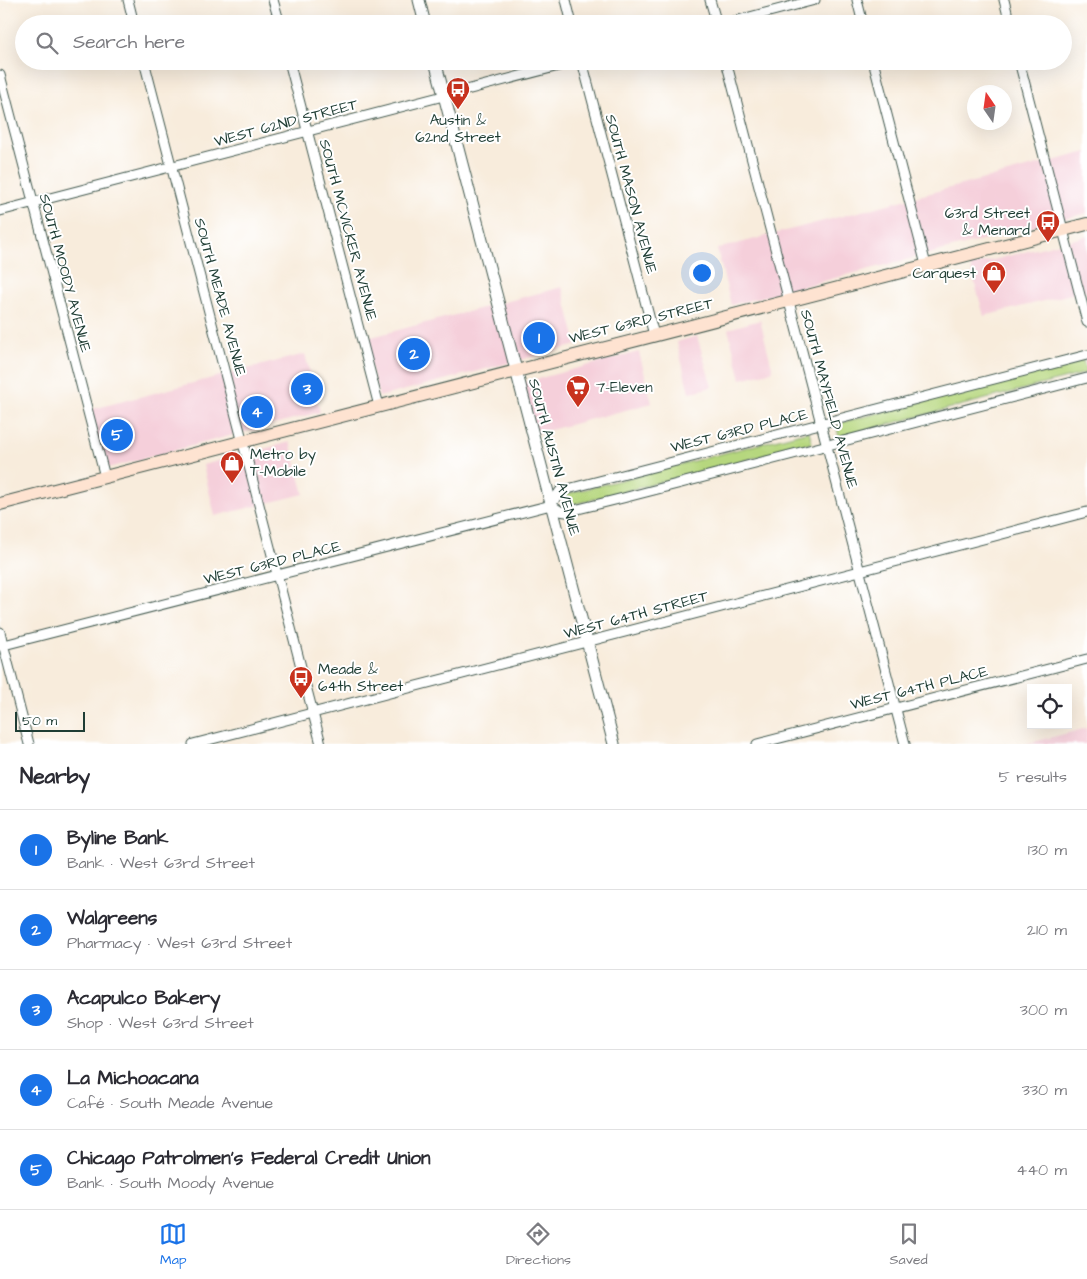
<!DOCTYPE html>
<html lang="en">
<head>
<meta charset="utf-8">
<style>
  body { margin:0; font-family:"Architects Daughter",sans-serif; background:#f7f7f7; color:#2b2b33 }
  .controls { position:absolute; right:15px; bottom:15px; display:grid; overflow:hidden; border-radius:0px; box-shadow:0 5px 20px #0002 }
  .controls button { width:45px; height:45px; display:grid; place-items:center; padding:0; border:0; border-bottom:1px solid #e1e1e2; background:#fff; color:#2b2b33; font:25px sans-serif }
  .compass { position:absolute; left:967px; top:85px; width:45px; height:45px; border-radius:50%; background:#fff; box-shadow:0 5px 20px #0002; rotate:347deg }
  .scale { position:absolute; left:15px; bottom:12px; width:70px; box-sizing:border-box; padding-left:5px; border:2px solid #1f3d34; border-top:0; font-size:14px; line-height:18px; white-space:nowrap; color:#1f3d34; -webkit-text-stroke:4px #fff; paint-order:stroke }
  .you { position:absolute; left:701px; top:272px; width:18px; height:18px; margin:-12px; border:4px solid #fff; border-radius:50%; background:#1a73e8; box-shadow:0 0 0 8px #1a73e833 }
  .badge { display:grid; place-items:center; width:32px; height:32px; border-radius:50%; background:#1a73e8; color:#fff; font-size:16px; font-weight:700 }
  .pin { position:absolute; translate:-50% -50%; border:2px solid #fff; box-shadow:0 1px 5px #0006 }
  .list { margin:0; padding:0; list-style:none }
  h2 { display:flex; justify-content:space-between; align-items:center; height:65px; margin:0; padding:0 20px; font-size:21px }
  h2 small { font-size:16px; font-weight:400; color:#7c7c81 }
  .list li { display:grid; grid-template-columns:32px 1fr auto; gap:15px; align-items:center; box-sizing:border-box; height:80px; padding:0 20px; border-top:1px solid #e1e1e2 }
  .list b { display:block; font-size:19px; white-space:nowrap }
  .list p { margin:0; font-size:16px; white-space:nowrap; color:#7c7c81 }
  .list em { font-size:16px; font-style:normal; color:#7c7c81 }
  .icon { flex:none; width:28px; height:28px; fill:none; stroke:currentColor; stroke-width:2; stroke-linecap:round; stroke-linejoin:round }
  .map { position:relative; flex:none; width:1087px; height:744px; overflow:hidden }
  .search { position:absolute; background:#fff; box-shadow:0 5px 20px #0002; left:15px; right:15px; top:15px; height:55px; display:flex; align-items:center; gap:12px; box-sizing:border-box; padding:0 18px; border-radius:28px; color:#7c7c81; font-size:19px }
  .sheet { height:465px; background:#fff }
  nav { display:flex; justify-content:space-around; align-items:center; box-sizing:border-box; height:70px; border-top:1px solid #e1e1e2; background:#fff; font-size:14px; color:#7c7c81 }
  nav a { display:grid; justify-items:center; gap:2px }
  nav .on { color:#1a73e8 }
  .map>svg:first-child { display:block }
  .built { fill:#f5cfda }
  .green { fill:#b6d77e; stroke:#6a8a59 }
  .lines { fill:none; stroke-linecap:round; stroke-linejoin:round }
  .minor-casing { stroke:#40574d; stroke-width:11 }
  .tertiary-casing { stroke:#40574d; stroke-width:13 }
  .secondary-casing { stroke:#40574d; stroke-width:14 }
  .minor { stroke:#fff; stroke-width:9 }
  .tertiary { stroke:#fff; stroke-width:11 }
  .secondary { stroke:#fee3d1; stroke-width:12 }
  .labels { text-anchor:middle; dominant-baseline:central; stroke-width:4; stroke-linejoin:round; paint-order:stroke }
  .poi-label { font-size:15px; fill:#1f3d34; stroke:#fff; text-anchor:start }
  .street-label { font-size:15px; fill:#1f3d34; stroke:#fff }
</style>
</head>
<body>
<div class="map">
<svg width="1087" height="744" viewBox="0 0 1087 744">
  <rect width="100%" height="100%" fill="#fff"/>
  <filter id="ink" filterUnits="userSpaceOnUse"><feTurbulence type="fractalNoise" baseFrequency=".02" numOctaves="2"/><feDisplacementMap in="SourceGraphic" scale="10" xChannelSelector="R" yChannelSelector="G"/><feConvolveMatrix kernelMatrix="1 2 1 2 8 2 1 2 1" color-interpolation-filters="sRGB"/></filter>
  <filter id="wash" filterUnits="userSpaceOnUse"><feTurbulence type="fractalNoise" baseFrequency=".0096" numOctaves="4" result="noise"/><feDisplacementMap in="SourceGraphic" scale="20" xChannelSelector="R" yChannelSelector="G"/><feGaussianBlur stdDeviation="1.12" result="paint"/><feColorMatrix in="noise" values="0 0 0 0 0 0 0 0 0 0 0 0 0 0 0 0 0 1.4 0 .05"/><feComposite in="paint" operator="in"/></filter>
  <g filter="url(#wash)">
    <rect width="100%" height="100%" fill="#f8ecdc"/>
    <!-- built -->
    <path class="built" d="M1087,152V213L731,305L717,249Z
      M1087,236V290L984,316L970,266Z
      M562,287L577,345L379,397L364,339Z
      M760,320L773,371L741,379L728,329Z
      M697,336L712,387L689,393L677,342Z
      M639,352L652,403L531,435L518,384Z
      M305,354L320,412L104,469L89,410Z
      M290,442L304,494L215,516L203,465Z
      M1087,728V744H1026Z"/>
    <!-- green -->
    <path class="green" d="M1083,360L1086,373L839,437L836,424Z
      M809,431L812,443L567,506L563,495Z"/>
  </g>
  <g filter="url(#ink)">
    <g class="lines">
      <!-- minor casing -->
      <g class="minor-casing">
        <path id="minor" d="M128,0L134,24
          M273,0L280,24
          M566,0L572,24
          M710,0L717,24
          M857,0L863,24
          M1004,0L1010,24
          M723,24L815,0
          M144,61L321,744
          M289,61L379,406
          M582,61L654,335
          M726,61L905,744
          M873,61L926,265
          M1019,61L1087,322
          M0,75L105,477
          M0,211L578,61
          M551,505L560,491L1087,355
          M0,632L29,744
          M0,646L551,505L560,511L566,512L623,498L1087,378
          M193,744L1087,512
          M757,744L1087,659"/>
      </g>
      <!-- tertiary casing -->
      <g class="tertiary-casing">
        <path id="tertiary" d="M419,0L425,24
          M435,61L614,744"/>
      </g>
      <!-- secondary casing -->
      <g class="secondary-casing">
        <path id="secondary" d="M0,504L1087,224"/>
      </g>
      <!-- minor -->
      <use href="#minor" class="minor"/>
      <!-- tertiary -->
      <use href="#tertiary" class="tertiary"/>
      <!-- secondary -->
      <use href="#secondary" class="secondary"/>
    </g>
  </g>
  <!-- icons -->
  <defs>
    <g id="bus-pin" transform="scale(1.25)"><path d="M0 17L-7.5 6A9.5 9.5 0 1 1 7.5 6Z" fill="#c8321e" stroke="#fff"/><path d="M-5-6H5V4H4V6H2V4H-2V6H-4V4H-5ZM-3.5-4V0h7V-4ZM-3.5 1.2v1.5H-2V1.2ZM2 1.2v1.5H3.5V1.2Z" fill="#fff"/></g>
    <g id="shop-pin" transform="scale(1.25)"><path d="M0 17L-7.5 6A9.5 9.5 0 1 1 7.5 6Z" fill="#c8321e" stroke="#fff"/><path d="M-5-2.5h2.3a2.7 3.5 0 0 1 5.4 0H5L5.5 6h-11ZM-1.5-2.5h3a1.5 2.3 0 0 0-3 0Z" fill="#fff"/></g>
    <g id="supermarket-pin" transform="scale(1.25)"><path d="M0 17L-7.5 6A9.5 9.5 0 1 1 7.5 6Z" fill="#c8321e" stroke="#fff"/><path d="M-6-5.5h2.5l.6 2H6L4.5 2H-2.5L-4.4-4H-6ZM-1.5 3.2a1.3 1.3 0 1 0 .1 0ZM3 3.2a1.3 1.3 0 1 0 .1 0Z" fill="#fff"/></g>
  </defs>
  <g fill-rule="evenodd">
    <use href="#bus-pin" x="458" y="89"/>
    <use href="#bus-pin" x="1048" y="222"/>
    <use href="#shop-pin" x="994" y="273"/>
    <use href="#supermarket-pin" x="578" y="387"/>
    <use href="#shop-pin" x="232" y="463"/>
    <use href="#bus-pin" x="301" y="678"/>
  </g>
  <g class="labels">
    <!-- poi labels -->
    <g class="poi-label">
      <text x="458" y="120" text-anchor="middle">Austin &amp;<tspan x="458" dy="17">62nd Street</tspan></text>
      <text x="1030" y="213" text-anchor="end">63rd Street<tspan x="1030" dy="17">&amp; Menard</tspan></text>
      <text x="976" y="273" text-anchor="end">Carquest</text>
      <text x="596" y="387">7-Eleven</text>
      <text x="250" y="454">Metro by<tspan x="250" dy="17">T-Mobile</tspan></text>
      <text x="318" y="669">Meade &amp;<tspan x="318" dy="17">64th Street</tspan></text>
    </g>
    <!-- street labels -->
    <g class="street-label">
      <text transform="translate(286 123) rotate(-15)">WEST 62ND STREET</text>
      <text transform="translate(631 194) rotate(75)">SOUTH MASON AVENUE</text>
      <text transform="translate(348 230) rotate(75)">SOUTH MCVICKER AVENUE</text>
      <text transform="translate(65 273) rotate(75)">SOUTH MOODY AVENUE</text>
      <text transform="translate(220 297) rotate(75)">SOUTH MEADE AVENUE</text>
      <text transform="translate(641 321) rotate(-14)">WEST 63RD STREET</text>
      <text transform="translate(829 399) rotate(75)">SOUTH MAYFIELD AVENUE</text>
      <text transform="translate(739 431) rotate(-14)">WEST 63RD PLACE</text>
      <text transform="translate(554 457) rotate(75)">SOUTH AUSTIN AVENUE</text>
      <text transform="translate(272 563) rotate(-14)">WEST 63RD PLACE</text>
      <text transform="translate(636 615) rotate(-15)">WEST 64TH STREET</text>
      <text transform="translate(919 688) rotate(-14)">WEST 64TH PLACE</text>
    </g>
  </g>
</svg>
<div class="controls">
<button><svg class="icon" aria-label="locate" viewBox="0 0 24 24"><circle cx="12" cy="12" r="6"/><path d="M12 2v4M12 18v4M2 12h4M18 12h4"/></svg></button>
</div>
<svg class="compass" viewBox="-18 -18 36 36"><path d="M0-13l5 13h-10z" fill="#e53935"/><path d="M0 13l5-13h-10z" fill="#7c7c81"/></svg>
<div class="scale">50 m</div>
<div class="you"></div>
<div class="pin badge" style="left:539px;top:338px">1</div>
<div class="pin badge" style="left:414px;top:354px">2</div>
<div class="pin badge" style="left:307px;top:389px">3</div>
<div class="pin badge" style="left:257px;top:412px">4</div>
<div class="pin badge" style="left:117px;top:435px">5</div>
<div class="search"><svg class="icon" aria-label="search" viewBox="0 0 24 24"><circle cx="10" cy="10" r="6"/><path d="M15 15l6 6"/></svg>Search here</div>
</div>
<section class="sheet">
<h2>Nearby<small>5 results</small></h2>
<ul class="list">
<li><span class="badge">1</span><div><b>Byline Bank</b><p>Bank · West 63rd Street</p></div><em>130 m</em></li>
<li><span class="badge">2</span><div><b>Walgreens</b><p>Pharmacy · West 63rd Street</p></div><em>210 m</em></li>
<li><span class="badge">3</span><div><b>Acapulco Bakery</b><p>Shop · West 63rd Street</p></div><em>300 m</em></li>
<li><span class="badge">4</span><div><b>La Michoacana</b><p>Café · South Meade Avenue</p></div><em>330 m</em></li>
<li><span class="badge">5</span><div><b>Chicago Patrolmen's Federal Credit Union</b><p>Bank · South Moody Avenue</p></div><em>440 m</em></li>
</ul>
</section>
<nav>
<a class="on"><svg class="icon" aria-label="map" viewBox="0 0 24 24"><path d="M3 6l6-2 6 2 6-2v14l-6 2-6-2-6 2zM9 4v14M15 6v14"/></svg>Map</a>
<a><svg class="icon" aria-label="directions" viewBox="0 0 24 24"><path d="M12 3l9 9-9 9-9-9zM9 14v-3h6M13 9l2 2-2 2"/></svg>Directions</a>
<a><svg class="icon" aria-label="saved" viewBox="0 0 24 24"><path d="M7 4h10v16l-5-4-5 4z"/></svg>Saved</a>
</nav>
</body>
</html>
